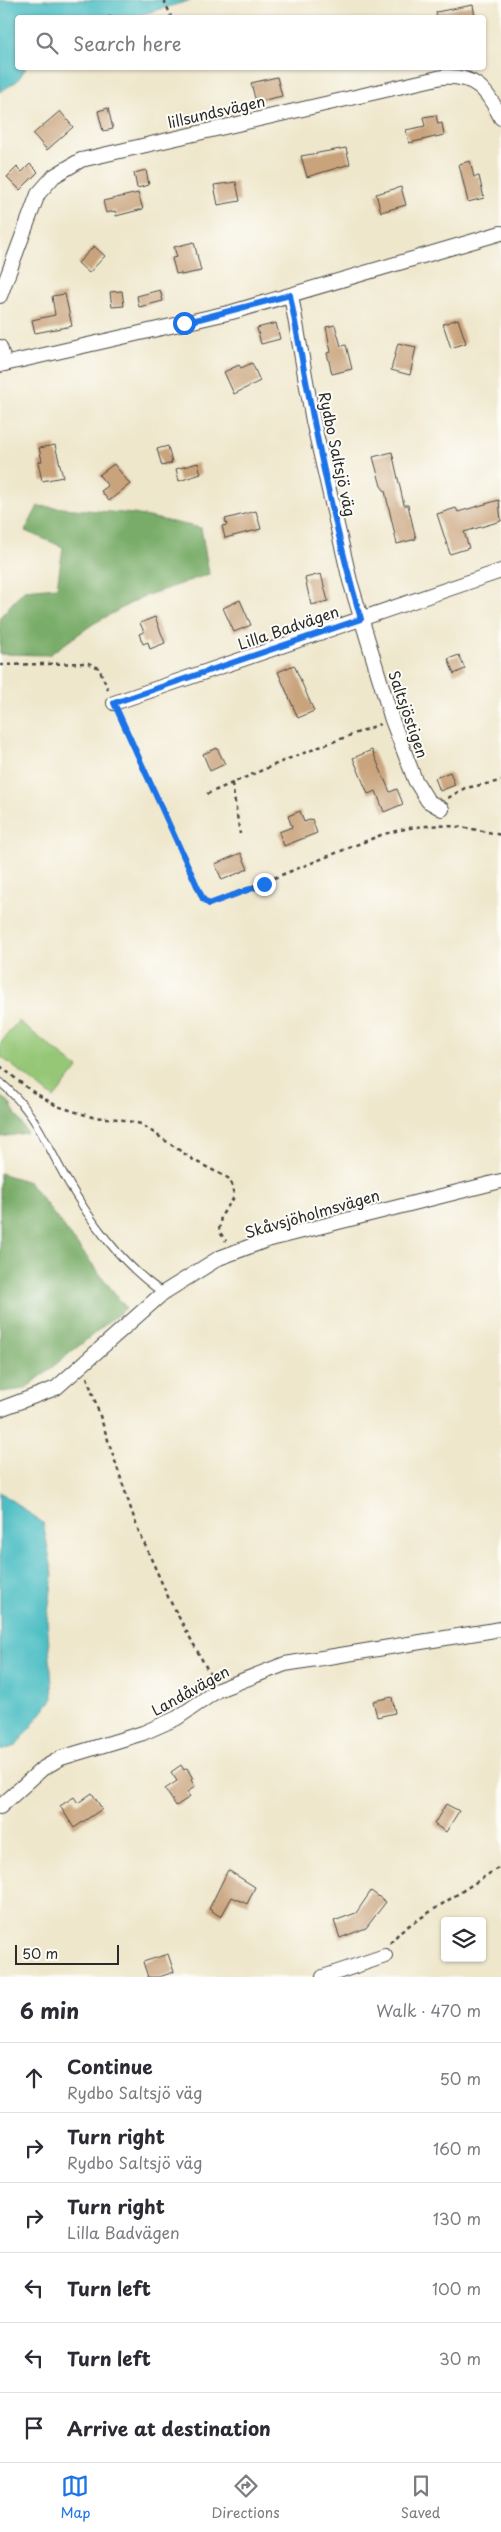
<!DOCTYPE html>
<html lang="en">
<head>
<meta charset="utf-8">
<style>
  body { margin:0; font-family:"Playpen Sans",sans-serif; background:#f2f2f3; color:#2b2b33 }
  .controls { position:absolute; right:15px; bottom:15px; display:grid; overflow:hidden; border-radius:5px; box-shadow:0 1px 4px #0004 }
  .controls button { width:45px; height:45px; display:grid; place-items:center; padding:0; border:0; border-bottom:1px solid #e1e1e2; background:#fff; color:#2b2b33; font:25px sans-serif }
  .scale { position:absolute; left:15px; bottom:12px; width:104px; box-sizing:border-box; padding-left:5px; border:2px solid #2b2b2b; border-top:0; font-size:14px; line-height:18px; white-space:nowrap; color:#2b2b2b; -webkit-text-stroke:4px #fdfcf7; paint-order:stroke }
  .stop { position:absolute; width:15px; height:15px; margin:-11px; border:4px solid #1a73e8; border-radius:50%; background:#fff }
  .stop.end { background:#1a73e8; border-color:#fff; box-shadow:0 1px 5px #0008 }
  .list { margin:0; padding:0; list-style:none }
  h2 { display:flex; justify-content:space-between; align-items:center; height:65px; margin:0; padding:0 20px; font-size:21px }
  h2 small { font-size:16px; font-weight:400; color:#7c7c81 }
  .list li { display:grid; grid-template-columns:32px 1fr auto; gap:15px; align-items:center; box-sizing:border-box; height:70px; padding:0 20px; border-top:1px solid #e1e1e2 }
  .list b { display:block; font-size:19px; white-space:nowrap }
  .list p { margin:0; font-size:16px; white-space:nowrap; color:#7c7c81 }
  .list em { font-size:16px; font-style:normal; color:#7c7c81 }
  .icon { flex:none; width:28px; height:28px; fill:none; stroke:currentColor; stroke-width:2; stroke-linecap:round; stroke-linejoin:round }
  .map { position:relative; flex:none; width:501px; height:1977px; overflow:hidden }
  .search { position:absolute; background:#fff; box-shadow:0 1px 4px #0004; left:15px; right:15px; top:15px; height:55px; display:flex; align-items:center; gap:12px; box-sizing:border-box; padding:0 18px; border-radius:5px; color:#7c7c81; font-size:19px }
  .sheet { height:485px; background:#fff }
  nav { display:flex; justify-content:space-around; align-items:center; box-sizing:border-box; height:70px; border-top:1px solid #e1e1e2; background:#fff; font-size:14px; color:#7c7c81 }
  nav a { display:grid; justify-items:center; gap:2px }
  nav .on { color:#1a73e8 }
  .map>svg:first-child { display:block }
  .green { fill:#96c777; stroke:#607951 }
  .forest { fill:#78ac68; stroke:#526c4a }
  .water { fill:#50bfc5; stroke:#3e7578 }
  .building { fill:#c9a37c }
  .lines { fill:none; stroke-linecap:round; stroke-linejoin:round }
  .service-casing { stroke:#484743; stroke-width:9 }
  .minor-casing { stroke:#484743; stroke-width:16 }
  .path { stroke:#484743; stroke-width:2.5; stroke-dasharray:4 4; stroke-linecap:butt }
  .service { stroke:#fff; stroke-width:7 }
  .minor { stroke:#fff; stroke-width:14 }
  .route { stroke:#1a73e8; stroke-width:6 }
  .labels { text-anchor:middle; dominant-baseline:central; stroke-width:4; stroke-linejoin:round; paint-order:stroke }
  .street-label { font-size:15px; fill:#2b2b2b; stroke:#fdfcf7 }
</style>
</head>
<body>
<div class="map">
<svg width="501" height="1977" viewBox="0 0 501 1977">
  <rect width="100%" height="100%" fill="#fdfcf7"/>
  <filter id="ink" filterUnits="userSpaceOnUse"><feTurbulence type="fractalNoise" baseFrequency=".02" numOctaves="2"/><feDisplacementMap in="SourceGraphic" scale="10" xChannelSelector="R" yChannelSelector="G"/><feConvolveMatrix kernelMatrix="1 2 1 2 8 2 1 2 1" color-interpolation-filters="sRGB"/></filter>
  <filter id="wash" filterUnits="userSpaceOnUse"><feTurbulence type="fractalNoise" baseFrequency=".0096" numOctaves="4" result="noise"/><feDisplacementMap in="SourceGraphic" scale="20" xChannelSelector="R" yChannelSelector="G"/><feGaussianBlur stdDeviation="1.12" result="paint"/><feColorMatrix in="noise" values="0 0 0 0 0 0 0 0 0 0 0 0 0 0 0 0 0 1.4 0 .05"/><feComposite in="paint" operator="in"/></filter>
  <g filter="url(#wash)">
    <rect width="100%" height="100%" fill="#efe7cc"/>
    <!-- green -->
    <path class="green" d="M18,1021L78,1068L54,1098L0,1056V1044Z"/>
    <!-- forest -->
    <path class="forest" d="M38,506L134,514L201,528L209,574L142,597L93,624L49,655L0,654V617L24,590L57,587L63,547L25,531Z
      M0,1096L8,1101L27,1133L0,1137Z
      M0,1173L29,1182L126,1308L25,1389L0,1392Z"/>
    <!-- water -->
    <path class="water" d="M0,0H192L132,17L18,18V68H26L17,81L0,92Z
      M0,1492L43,1523L53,1575L47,1620L53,1698L16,1746L0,1751Z"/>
    <g id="blocks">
      <!-- building -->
      <path class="building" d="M473,5L475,18H437L436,12Z
        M277,77L282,96L256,102L251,83Z
        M108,108L113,129L103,131L98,111Z
        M60,111L73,127L47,150L33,134Z
        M436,115L438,124L442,123L444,135L409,143L406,130L425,126L423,117Z
        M346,148L350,164L307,177L301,156Z
        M470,161L474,177L479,176L484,198L468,202L459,164Z
        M30,164L38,172L20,190L7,177L17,167L22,172Z
        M146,170L149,185L137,188L134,173Z
        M236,182L240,201L218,205L214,185Z
        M401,187L406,205L381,212L376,194Z
        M138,193L143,209L116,216L115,211L106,213L103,201Z
        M194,242L201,271L181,275V273L176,274L172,258L177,257L174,247Z
        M94,246L105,256L89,273L78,263Z
        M160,290L163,301L139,307L137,296Z
        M122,291L124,306L112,307L110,292Z
        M65,294L72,326L35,333L32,320L55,315L52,296Z
        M458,319L466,343L451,348L443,324Z
        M276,323L280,339L261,344L257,328Z
        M335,325L341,346L346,345L352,369L332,374L327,353L331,352L326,327Z
        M398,343L416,347L410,375L391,370Z
        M252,363L260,381L234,394L224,372L239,365L241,368Z
        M55,445L63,477L42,481L38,462L42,461L39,448Z
        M168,446L172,463L162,466L157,449Z
        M392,452L404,505H408L416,539L397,544L385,491L381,486L373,457Z
        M198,463L201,474L179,481L176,469Z
        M114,464L130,484L109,501L101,491L108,486L99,475Z
        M499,500L501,521L464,532L469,548L450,554L437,514L456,508L458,512Z
        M256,511L261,529L225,538L222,526L227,525L225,519Z
        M321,574L328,601L311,605L305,578Z
        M240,600L251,625L234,632L223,608Z
        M155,617L165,643L150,649L148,642L143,644L139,634L144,632L140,623Z
        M459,655L465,669L454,674L448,659Z
        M294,665L314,711L298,718L278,672Z
        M217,748L225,764L210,771L203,754Z
        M372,750L390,792L397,789L403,804L384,812L376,791L368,794L353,758Z
        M450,772L455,785L440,791L435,778Z
        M300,811L304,822L312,819L317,833L284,846L279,832L292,827L288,816Z
        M241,853L248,869L222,880L215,864Z
        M392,1697L395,1713L377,1717L373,1701Z
        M181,1765L184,1770L187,1768L193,1779L191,1780L195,1787L187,1792L190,1797L176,1806L165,1789L177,1781L171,1772Z
        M92,1793L102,1809L74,1828L60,1806L74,1797L78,1803Z
        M446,1804L459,1811L446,1832L434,1824Z
        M228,1870L255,1887L247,1904L232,1897L221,1917L209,1909Z
        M371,1891L386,1902L366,1928L340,1938L334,1921L356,1913Z
        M168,1954L174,1972L159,1977H148L143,1962Z"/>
    </g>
  </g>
  <g filter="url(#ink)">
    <use href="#blocks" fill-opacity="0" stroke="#484743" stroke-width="1"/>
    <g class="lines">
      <!-- service casing -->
      <g class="service-casing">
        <path id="service" d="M0,1082C34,1111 43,1137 64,1175C90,1221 119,1262 163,1293"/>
      </g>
      <!-- minor casing -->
      <g class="minor-casing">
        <path id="minor" d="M291,295L313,421L350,581L392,720L415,780L428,801L442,809
          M0,296L38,194L54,176L81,160L442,77C476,75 487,90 501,118
          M0,347L5,364
          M0,365L232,312L501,233
          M114,703L501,571
          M0,1409L56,1388L163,1293L219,1258L267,1240L501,1181
          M0,1807L42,1769L61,1758L143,1733L177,1718L218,1690L285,1664L501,1629
          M323,1977L385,1956"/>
      </g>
      <!-- path -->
      <path class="path" d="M164,0L171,16
        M109,16L110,18
        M0,665L88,663L99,668L109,692
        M119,715L203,899L209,904L381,835C428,821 454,824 501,835
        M232,784L240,834
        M207,794L288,759L380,724
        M448,798L465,788L501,781
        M0,1066L30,1090L57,1106L92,1117L119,1119L141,1124L195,1161L228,1178L234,1188L233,1199L221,1216L219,1231L226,1241
        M87,1377L137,1527L169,1599L212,1678
        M390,1943L402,1930L501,1866"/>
      <!-- service -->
      <use href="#service" class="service"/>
      <!-- minor -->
      <use href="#minor" class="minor"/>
    </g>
  </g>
  <g class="lines" filter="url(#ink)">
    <!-- route -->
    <path class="route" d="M184,323L290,295C310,404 330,513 361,619L114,703L203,899L209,904L264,884"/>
  </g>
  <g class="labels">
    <!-- street labels -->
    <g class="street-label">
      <text transform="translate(216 111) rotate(-13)">lillsundsvägen</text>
      <text transform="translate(338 454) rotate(78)">Rydbo Saltsjö väg</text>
      <text transform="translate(288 627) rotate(-19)">Lilla Badvägen</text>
      <text transform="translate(409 714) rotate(71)">Saltsjöstigen</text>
      <text transform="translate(312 1213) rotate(-16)">Skåvsjöholmsvägen</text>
      <text transform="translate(190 1690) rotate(-29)">Landåvägen</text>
    </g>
  </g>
</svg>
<div class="controls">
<button><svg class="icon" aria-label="layers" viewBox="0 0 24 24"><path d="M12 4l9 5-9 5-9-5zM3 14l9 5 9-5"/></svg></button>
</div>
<div class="scale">50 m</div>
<div class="stop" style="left:184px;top:323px"></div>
<div class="stop end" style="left:264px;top:884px"></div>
<div class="search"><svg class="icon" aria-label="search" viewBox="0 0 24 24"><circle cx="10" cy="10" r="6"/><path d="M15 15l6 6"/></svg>Search here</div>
</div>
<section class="sheet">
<h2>6 min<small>Walk · 470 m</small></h2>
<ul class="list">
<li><svg class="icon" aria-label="ahead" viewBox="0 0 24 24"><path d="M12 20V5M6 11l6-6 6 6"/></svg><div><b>Continue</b><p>Rydbo Saltsjö väg</p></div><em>50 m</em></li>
<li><svg class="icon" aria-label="right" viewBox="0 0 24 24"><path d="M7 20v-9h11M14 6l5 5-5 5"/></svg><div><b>Turn right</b><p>Rydbo Saltsjö väg</p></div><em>160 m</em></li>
<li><svg class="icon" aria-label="right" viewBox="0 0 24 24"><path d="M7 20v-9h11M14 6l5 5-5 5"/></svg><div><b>Turn right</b><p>Lilla Badvägen</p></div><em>130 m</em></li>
<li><svg class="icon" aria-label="left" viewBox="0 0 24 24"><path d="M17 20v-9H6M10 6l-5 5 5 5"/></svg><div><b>Turn left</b></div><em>100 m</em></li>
<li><svg class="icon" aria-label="left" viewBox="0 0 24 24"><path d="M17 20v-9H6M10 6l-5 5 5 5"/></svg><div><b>Turn left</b></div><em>30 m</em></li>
<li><svg class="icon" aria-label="arrive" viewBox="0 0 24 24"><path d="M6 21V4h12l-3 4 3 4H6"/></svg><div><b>Arrive at destination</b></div></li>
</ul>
</section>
<nav>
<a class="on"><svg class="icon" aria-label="map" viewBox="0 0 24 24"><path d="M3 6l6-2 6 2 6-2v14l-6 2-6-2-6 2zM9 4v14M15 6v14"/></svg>Map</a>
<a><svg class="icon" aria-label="directions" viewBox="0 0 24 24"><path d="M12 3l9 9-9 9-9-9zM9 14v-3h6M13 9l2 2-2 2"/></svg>Directions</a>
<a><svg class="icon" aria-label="saved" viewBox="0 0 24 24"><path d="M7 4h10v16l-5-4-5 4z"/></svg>Saved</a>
</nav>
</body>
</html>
